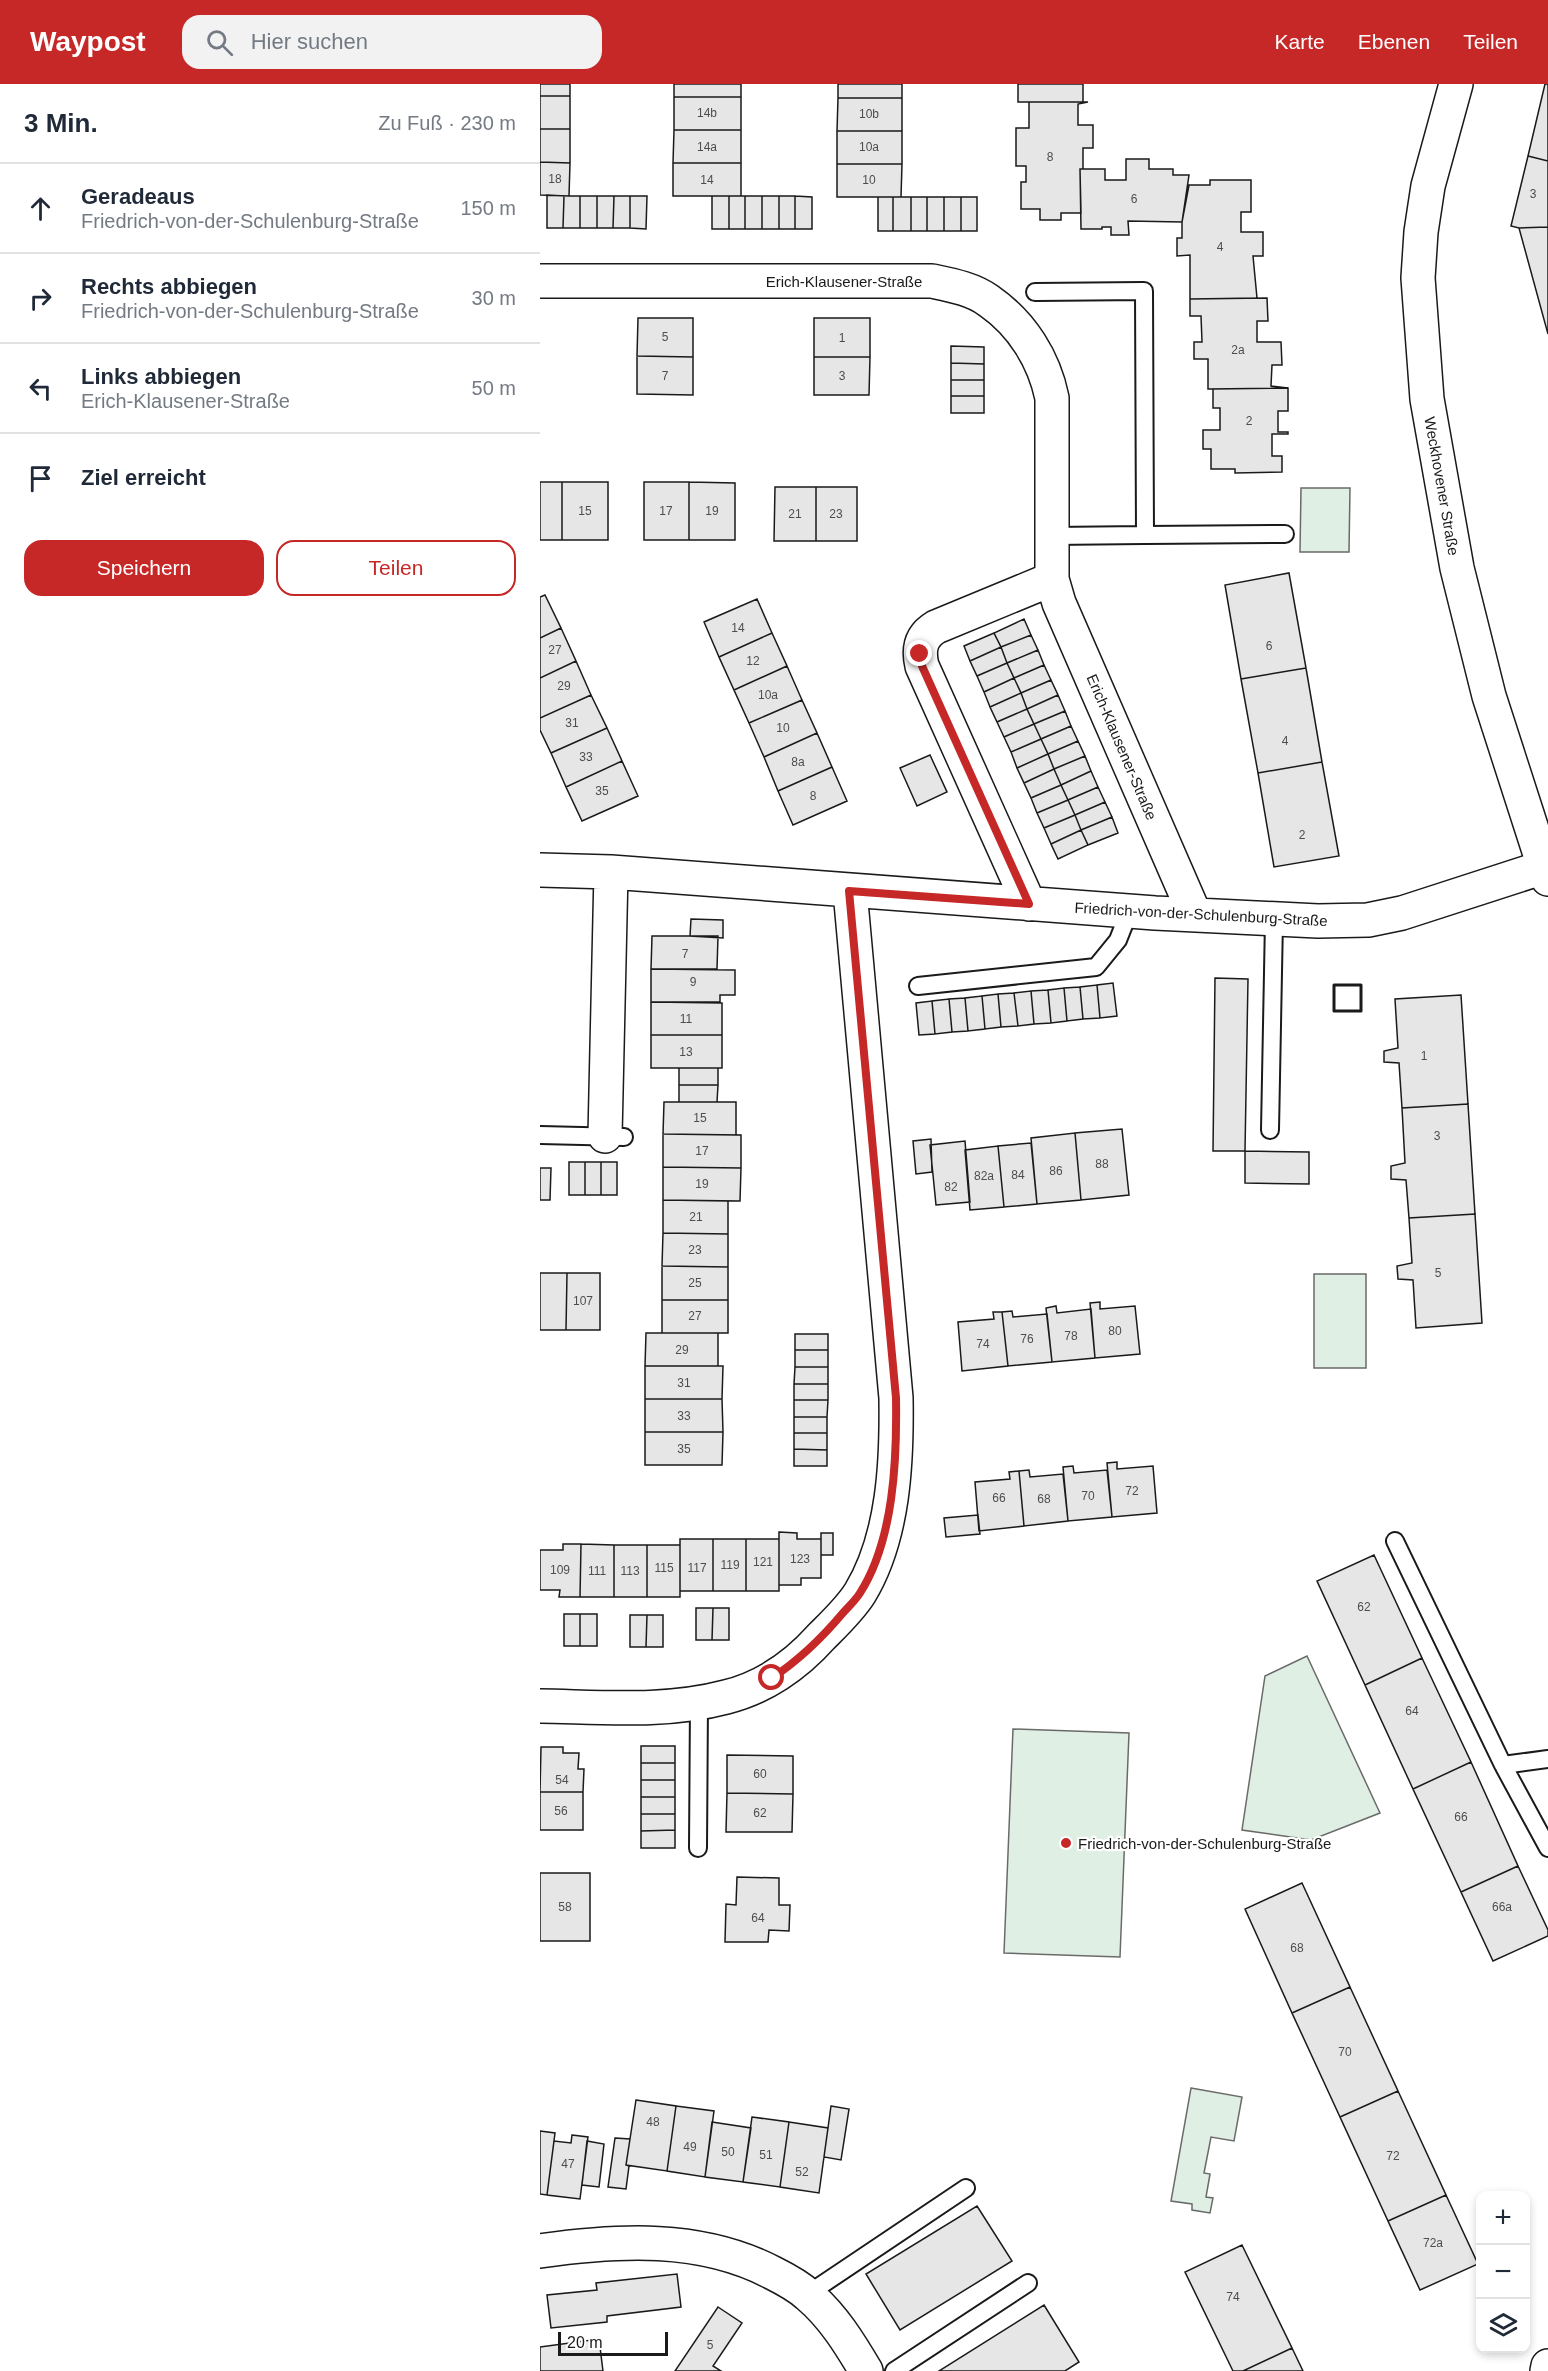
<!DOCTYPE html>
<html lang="de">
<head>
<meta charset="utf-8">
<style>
  body { margin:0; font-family:Helvetica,sans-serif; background:#f2f2f3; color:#1f2937 }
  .controls { position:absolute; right:18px; bottom:18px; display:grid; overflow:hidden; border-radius:12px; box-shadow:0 3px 9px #0003 }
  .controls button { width:54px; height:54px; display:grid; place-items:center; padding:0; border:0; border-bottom:2px solid #e0e1e3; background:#fff; color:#1f2937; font:30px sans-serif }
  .scale { position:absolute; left:18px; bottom:15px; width:110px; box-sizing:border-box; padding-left:6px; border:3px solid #1a1a1a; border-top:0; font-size:16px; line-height:21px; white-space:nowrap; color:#1a1a1a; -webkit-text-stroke:4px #fff; paint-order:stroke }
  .stop { position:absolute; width:18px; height:18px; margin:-14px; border:4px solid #c62828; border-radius:50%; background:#fff }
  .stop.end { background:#c62828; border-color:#fff; box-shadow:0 2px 6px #0008 }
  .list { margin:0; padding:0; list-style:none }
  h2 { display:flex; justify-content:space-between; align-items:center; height:78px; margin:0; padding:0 24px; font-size:26px }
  h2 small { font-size:20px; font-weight:400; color:#747a83 }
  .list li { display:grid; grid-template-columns:39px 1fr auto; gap:18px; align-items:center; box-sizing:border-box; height:90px; padding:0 24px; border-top:2px solid #e0e1e3 }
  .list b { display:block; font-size:22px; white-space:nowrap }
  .list p { margin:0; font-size:20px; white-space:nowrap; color:#747a83 }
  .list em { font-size:20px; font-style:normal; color:#747a83 }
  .actions { display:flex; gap:12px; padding:18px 24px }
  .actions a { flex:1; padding:14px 0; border:2px solid #c62828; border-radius:18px; text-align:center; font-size:21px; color:#c62828 }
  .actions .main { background:#c62828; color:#fff }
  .icon { flex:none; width:33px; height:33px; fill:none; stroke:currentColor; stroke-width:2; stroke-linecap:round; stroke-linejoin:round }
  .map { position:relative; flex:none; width:1008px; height:2287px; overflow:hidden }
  header { display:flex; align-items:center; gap:36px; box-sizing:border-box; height:84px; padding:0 30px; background:#c62828; color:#fff }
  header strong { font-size:28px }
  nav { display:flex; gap:33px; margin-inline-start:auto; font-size:21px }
  .search { width:420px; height:54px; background:#f2f2f3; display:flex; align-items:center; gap:15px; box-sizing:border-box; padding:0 21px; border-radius:18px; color:#747a83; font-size:22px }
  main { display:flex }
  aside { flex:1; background:#fff }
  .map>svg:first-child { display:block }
  .green { fill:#e0efe3; stroke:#6a6a6a; stroke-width:1.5 }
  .building { fill:#e6e6e6; stroke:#1a1a1a; stroke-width:1.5 }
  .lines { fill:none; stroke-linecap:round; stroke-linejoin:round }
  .lane-casing { stroke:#1a1a1a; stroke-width:20 }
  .street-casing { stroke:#1a1a1a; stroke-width:36 }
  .lane { stroke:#fff; stroke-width:16 }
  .street { stroke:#fff; stroke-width:33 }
  .wall { stroke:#1a1a1a; stroke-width:3 }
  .route { stroke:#c62828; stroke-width:8 }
  .poi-dot { fill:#c62828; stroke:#fff; stroke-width:2 }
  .labels { text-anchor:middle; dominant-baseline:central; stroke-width:4.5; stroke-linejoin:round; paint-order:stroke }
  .number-label { font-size:12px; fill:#4d4d4d }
  .street-label { font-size:15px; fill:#1a1a1a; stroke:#fff }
  .poi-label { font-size:15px; fill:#1a1a1a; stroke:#fff; text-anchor:start }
</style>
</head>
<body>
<header>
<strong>Waypost</strong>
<div class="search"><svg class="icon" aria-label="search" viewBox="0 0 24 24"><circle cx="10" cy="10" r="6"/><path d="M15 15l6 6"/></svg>Hier suchen</div>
<nav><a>Karte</a><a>Ebenen</a><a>Teilen</a></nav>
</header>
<main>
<aside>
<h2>3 Min.<small>Zu Fuß · 230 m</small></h2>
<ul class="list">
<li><svg class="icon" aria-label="ahead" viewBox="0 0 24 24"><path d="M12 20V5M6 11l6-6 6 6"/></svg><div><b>Geradeaus</b><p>Friedrich-von-der-Schulenburg-Straße</p></div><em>150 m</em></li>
<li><svg class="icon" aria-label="right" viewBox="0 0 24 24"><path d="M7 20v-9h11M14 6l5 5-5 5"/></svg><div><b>Rechts abbiegen</b><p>Friedrich-von-der-Schulenburg-Straße</p></div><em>30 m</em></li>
<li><svg class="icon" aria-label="left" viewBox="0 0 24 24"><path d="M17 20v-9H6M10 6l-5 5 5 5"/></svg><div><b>Links abbiegen</b><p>Erich-Klausener-Straße</p></div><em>50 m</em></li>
<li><svg class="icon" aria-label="arrive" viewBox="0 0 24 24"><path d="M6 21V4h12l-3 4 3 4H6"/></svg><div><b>Ziel erreicht</b></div></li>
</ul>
<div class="actions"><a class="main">Speichern</a><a>Teilen</a></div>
</aside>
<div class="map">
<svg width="1008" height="2287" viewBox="0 0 1008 2287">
  <rect width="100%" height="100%" fill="#fff"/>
  <!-- green -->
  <path class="green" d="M761,404H810L809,468H760Z
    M774,1190H826V1284H774Z
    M767,1572L840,1729L771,1756L702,1746L725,1592Z
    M473,1645L589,1649L580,1873L464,1869Z
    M651,2004L702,2013L694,2057L671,2053L664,2089L670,2090L666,2113L673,2114L670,2129L652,2126V2120L631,2117Z"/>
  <!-- building -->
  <path class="building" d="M0,0H30V12H0Z
    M134,0H201V13H134Z
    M298,0H362V14H298Z
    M478,0H543V18H548H478Z
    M1005,0H1008V77L988,72Z
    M0,12H30V45H0Z
    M134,13H201V46H134Z
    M298,14H362V47H297Z
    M489,18H548L538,20V41H553V64H543V85H540L541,129H521V136H500V125H481V98H486V82H476V44H489Z
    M0,45H30V79L0,78Z
    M134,46H201V79H133Z
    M297,47H362V80H297Z
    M988,72L1008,77V143L979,144L971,142Z
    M586,75H609V85H633V91H649L642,138L588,137L589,151H571V143H562V145H541L540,85H565V96H586Z
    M0,78L30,79L29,112L0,111Z
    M133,79H201V112H133Z
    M297,80H362L361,113H297Z
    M670,96H711V128H701V148H723V172H713L717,214L650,215V171L637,172V154H642V138L649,101H670Z
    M7,111L24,112L23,144H7Z
    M24,112H40V144H23Z
    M40,112H57V144H40Z
    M57,112H74L73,144H57Z
    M74,112H90V144H73Z
    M90,112H107L106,145L90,144Z
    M172,112H189V145H172Z
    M189,112H205V145H189Z
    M205,112H222V145H205Z
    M222,112H239V145H222Z
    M239,112H255V145H239Z
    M255,112L272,113V145H255Z
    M338,113H353V147H338Z
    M353,113H371V147H353Z
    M371,113H387V147H371Z
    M387,113H404V147H387Z
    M404,113H421V147H404Z
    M421,113H437V147H421Z
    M1008,143V250L979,144Z
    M727,214L728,237H717V258H741L742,281H732L731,302L748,304L668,305V275H654V258H662L661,232H650V215Z
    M98,234H153V273L97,272Z
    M274,234H330V273H274Z
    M411,262L444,263V280L411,279Z
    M97,272L153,273V311L97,310Z
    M274,273H330L329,311H274Z
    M411,279L444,280V296H411Z
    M411,296H444V312H411Z
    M748,304V327H738V348H748V350H732V372H742V388L695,389V385H671V365H663V346H680V324H673V305Z
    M411,312H444V329H411Z
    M0,398H22V456H0Z
    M22,398H68V456H22Z
    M104,398H149V456H104Z
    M149,398L195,399V456H149Z
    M235,403H276V457H234Z
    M276,403H317V457H276Z
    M749,489L766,584L701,595L685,501Z
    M5,511L21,544L0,554V513Z
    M217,515L232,549L179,573L164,538Z
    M484,535L491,551L461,563L454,549Z
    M21,544L36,577L0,594V554Z
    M232,549L247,582L194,606L179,573Z
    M454,549L461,563L430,577L424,562Z
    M491,551L498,566L467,579L461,563Z
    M461,563L467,579L437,592L430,577Z
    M498,566L504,581L474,594L467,579Z
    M36,577L51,611L0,634V594Z
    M467,579L474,594L444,608L437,592Z
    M504,581L511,596L481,609L474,594Z
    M247,582L262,616L209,639L194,606Z
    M766,584L782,678L718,689L701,595Z
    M474,594L481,609L450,623L444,608Z
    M511,596L518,611L487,625L481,609Z
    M481,609L487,625L457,638L450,623Z
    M51,611L67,644L11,669L0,646V634Z
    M518,611L525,627L494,640L487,625Z
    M262,616L277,649L224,673L209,639Z
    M487,625L494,640L464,653L457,638Z
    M525,627L531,642L501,655L494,640Z
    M494,640L501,655L471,668L464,653Z
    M531,642L538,657L508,670L501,655Z
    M67,644L82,677L26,703L11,669Z
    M277,649L292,683L238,707L224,673Z
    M501,655L508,670L477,684L471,668Z
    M538,657L545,672L514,685L508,670Z
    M508,670L514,685L484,699L477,684Z
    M390,671L407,708L377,722L360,684Z
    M545,672L551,687L521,701L514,685Z
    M82,677L98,712L42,737L26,703Z
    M782,678L799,772L734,783L718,689Z
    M292,683L307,717L253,741L238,707Z
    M514,685L521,701L491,714L484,699Z
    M551,687L558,703L528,716L521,701Z
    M521,701L528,716L497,729L491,714Z
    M558,703L565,718L535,731L528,716Z
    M528,716L535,731L504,744L497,729Z
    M565,718L572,733L541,746L535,731Z
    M535,731L541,746L511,760L504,744Z
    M572,733L578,749L548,761L541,746Z
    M541,746L548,761L518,775L511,760Z
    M151,835L183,836V854L150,852Z
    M112,852H178L177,885H111Z
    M111,885L195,886V911H180V918H111Z
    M675,894L708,895L705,1067H673Z
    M573,899L577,932L560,934L557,901Z
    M557,901L560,934L543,935L540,903Z
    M540,903L543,935L527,937L524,904Z
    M524,904L527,937L511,939L508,906Z
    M508,906L511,939L494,940L491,907Z
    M491,907L494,940L478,942L474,909Z
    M474,909L478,942L461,943L458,910Z
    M458,910L461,943L445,945L442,912Z
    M921,911L928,1020L862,1024L859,979L844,978V967L858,964L855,915Z
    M442,912L445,945L428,947L425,914Z
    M425,914L428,947L412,948L409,915Z
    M409,915L412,948L395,950L392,917Z
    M392,917L395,950L379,951L376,919Z
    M111,918L182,919V951H111Z
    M111,951H182V984H111Z
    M139,984H178V1001H139Z
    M139,1001H178L177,1018H139Z
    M124,1018H196V1051L123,1050Z
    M928,1020L935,1130L869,1134L866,1096L851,1095V1082L865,1079L862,1024Z
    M582,1045L589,1111L541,1116L535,1049Z
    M535,1049L541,1116L497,1120L491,1054Z
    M123,1050L201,1051V1084L123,1083Z
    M391,1055L392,1088L376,1090L373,1057Z
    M425,1057L430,1118L396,1121L390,1061Z
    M491,1059L497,1120L464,1123L458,1062Z
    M458,1062L464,1123L430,1126L425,1066Z
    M705,1067L769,1068V1100L705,1099Z
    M29,1078H45V1111H29Z
    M45,1078H61V1111H45Z
    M61,1078H77V1111H61Z
    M123,1083L201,1084L200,1117L123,1116Z
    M0,1084H11L10,1116H0Z
    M123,1116L188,1117V1150L123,1149Z
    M935,1130L942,1239L876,1244L873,1196L858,1195L857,1182L872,1179L869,1134Z
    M123,1149L188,1150V1183L122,1182Z
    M122,1182L188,1183V1216H122Z
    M0,1189H27L26,1246H0Z
    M27,1189H60V1246H26Z
    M122,1216H188V1249H122Z
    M560,1218V1225L595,1222L600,1270L555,1274L550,1219Z
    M516,1222L517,1229L551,1225L555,1274L512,1278L506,1224Z
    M472,1227L473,1233L507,1230L512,1278L468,1282L462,1228Z
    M453,1228H462L468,1282L422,1287L418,1238L454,1235Z
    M106,1249H178V1282H105Z
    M255,1250H288V1266H255Z
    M255,1266H288V1283H255Z
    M105,1282H183L182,1315H105Z
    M255,1283H288V1300H254Z
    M254,1300H288V1316H254Z
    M105,1315H182L183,1348H105Z
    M254,1316H288L287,1333H254Z
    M254,1333H287V1349H254Z
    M105,1348H183L182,1381H105Z
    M254,1349H287V1366L254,1365Z
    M254,1365L287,1366V1382H254Z
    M577,1378V1385L613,1382L617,1429L572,1433L567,1379Z
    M533,1382L534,1389L567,1386L572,1433L528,1437L523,1383Z
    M489,1386L490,1393L523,1390L528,1437L484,1442L479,1387Z
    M479,1387L484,1442L439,1447L435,1398L470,1395L469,1388Z
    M438,1431L440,1450L406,1453L404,1434Z
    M239,1448L257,1449V1455H281V1494H261V1501H239Z
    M281,1449H293V1471H281Z
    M140,1455H173V1507H140Z
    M173,1455H206V1507H173Z
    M206,1455H239V1507H206Z
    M23,1460H41L40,1513H19L20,1506H0V1466H23Z
    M41,1460L74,1461V1513H40Z
    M74,1461H107V1513H74Z
    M107,1461H140V1513H107Z
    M834,1471L882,1574L825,1601L777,1497Z
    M156,1524H173L172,1556H156Z
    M173,1524H189V1556H172Z
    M24,1530H40V1562H24Z
    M40,1530H57V1562H40Z
    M90,1531H107L106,1563H90Z
    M107,1531H123V1563H106Z
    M882,1574L931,1678L873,1705L825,1601Z
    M101,1662H135V1679H101Z
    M1,1663H23V1669H39L38,1685H44L43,1708H0Z
    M187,1671L253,1672V1710L187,1709Z
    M931,1678L978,1782L921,1808L873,1705Z
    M101,1679H135V1696H101Z
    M101,1696H135V1713H101Z
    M0,1708H43V1746H0Z
    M187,1709L253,1710L252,1748H186Z
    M101,1713H135V1730H101Z
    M101,1730H135V1746L101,1747Z
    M135,1746V1764H101V1747Z
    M978,1782L1008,1846V1852L953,1877L921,1808Z
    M0,1789H50V1857H0Z
    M197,1793L239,1794V1821H250L249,1847L229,1846L228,1858H185L186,1820L196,1821Z
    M762,1799L810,1903L752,1929L705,1825Z
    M810,1903L858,2007L800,2033L752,1929Z
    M858,2007L906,2111L848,2137L800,2033Z
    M96,2016L136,2022L127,2087L86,2081Z
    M136,2022L174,2027L165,2093L127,2087Z
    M291,2022L309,2025L301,2076L284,2073Z
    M212,2033L249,2038L240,2103L203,2098Z
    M172,2038L211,2044L203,2098L165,2093Z
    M249,2038L288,2044L279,2109L240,2103Z
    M0,2047L15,2049L7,2111L0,2110Z
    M32,2051L48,2053L40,2115L7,2111L14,2057L31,2059Z
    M75,2054L90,2055L86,2081L89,2082L86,2105L68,2103Z
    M47,2057L64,2060L59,2103L42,2101Z
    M906,2111L938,2180L880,2206L848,2137Z
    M437,2122L472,2177L360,2246L326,2190Z
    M702,2161L752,2264L703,2287H693L645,2188Z
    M137,2190L141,2223L67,2232V2238L11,2244L7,2211L57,2206L56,2199Z
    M504,2221L539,2278L525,2287H399Z
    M178,2223L202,2239L173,2282L181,2287H135Z
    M59,2255L63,2287H0V2263Z
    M752,2264L763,2287H703Z"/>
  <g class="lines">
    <!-- lane casing -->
    <g class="lane-casing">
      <path id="lane" d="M495,208L604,207L605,451L511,452
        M605,451L745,450
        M378,902L556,883L578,856L589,828
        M730,1046L734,836
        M0,1051L84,1053
        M855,1457L963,1681L1008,1764
        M963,1681L1008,1675
        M158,1764L159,1618
        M268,2210L426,2104
        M354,2287L488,2199"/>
    </g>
    <!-- street casing -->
    <g class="street-casing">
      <path id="street" d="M916,0L888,102L881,148L878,194L887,315L917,484L949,612L1008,795
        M0,197H392C411,201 433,205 449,217C482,240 504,275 512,314V495L519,519L655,831
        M0,786L71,788L615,829L778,837L828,836L862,829L1004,783
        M489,820L382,582C378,565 381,552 396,543L512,495
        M65,1052L71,788
        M0,1622C61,1623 126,1629 186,1613C223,1604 256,1581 281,1553C294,1540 310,1525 320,1509C354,1453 357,1377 356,1314L310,807
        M0,2167C78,2156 161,2151 233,2189C245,2195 258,2202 268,2211C293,2232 310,2260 326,2287
        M1007,2287L1008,2282"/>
    </g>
    <!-- lane -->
    <use href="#lane" class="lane"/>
    <!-- street -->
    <use href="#street" class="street"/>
    <!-- wall -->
    <path class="wall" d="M794,901H821V927H794Z"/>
  </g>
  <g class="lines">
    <!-- route -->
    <path class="route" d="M232,1594C259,1576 281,1555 302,1530C308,1523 315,1517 320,1509C354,1456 357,1375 356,1314L309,807L489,820L382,582L380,570"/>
  </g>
  <!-- markers -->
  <circle class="poi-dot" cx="526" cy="1759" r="6"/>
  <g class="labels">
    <!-- number labels -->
    <g class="number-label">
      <text x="167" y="29">14b</text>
      <text x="329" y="30">10b</text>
      <text x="167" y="63">14a</text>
      <text x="329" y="63">10a</text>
      <text x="510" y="73">8</text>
      <text x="15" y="95">18</text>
      <text x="167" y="96">14</text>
      <text x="329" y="96">10</text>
      <text x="993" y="110">3</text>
      <text x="594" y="115">6</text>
      <text x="680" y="163">4</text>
      <text x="125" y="253">5</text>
      <text x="302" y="254">1</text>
      <text x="698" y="266">2a</text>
      <text x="125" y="292">7</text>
      <text x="302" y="292">3</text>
      <text x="709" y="337">2</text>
      <text x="45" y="427">15</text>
      <text x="126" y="427">17</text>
      <text x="172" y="427">19</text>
      <text x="255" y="430">21</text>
      <text x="296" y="430">23</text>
      <text x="198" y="544">14</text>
      <text x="729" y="562">6</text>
      <text x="15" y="566">27</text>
      <text x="213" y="577">12</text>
      <text x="24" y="602">29</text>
      <text x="228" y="611">10a</text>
      <text x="32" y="639">31</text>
      <text x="243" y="644">10</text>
      <text x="745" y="657">4</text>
      <text x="46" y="673">33</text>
      <text x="258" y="678">8a</text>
      <text x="62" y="707">35</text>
      <text x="273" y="712">8</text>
      <text x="762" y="751">2</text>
      <text x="145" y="870">7</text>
      <text x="153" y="898">9</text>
      <text x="146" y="935">11</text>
      <text x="146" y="968">13</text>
      <text x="884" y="972">1</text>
      <text x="160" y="1034">15</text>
      <text x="897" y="1052">3</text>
      <text x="162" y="1067">17</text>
      <text x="562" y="1080">88</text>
      <text x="516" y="1087">86</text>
      <text x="478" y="1091">84</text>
      <text x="444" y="1092">82a</text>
      <text x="162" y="1100">19</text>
      <text x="411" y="1103">82</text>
      <text x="156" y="1133">21</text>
      <text x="155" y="1166">23</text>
      <text x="898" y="1189">5</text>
      <text x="155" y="1199">25</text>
      <text x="43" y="1217">107</text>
      <text x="155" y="1232">27</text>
      <text x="575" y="1247">80</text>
      <text x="531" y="1252">78</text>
      <text x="487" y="1255">76</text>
      <text x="443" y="1260">74</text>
      <text x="142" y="1266">29</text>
      <text x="144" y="1299">31</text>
      <text x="144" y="1332">33</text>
      <text x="144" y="1365">35</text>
      <text x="592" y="1407">72</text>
      <text x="548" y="1412">70</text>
      <text x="459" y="1414">66</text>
      <text x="504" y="1415">68</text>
      <text x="260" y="1475">123</text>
      <text x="223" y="1478">121</text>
      <text x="190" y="1481">119</text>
      <text x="124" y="1484">115</text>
      <text x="157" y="1484">117</text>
      <text x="20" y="1486">109</text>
      <text x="57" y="1487">111</text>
      <text x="90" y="1487">113</text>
      <text x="824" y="1523">62</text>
      <text x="872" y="1627">64</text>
      <text x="220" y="1690">60</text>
      <text x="22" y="1696">54</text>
      <text x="21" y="1727">56</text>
      <text x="220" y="1729">62</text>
      <text x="921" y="1733">66</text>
      <text x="25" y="1823">58</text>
      <text x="962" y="1823">66a</text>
      <text x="218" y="1834">64</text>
      <text x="757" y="1864">68</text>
      <text x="805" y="1968">70</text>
      <text x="113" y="2038">48</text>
      <text x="150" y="2063">49</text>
      <text x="188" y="2068">50</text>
      <text x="226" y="2071">51</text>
      <text x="853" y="2072">72</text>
      <text x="28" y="2080">47</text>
      <text x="262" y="2088">52</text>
      <text x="893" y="2159">72a</text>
      <text x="693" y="2213">74</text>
      <text x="170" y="2261">5</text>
    </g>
    <!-- street labels -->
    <g class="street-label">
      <text x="304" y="197">Erich-Klausener-Straße</text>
      <text transform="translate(902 402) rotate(80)">Weckhovener Straße</text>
      <text transform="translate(582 663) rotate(67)">Erich-Klausener-Straße</text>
      <text transform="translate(661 830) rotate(3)">Friedrich-von-der-Schulenburg-Straße</text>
    </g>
    <!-- poi labels -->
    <g class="poi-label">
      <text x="538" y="1759">Friedrich-von-der-Schulenburg-Straße</text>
    </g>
  </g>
</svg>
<div class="controls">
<button>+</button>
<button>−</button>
<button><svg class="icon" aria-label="layers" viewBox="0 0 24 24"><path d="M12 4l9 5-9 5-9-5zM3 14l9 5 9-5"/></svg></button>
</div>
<div class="scale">20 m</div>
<div class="stop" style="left:232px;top:1594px"></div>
<div class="stop end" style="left:380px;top:570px"></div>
</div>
</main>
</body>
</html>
